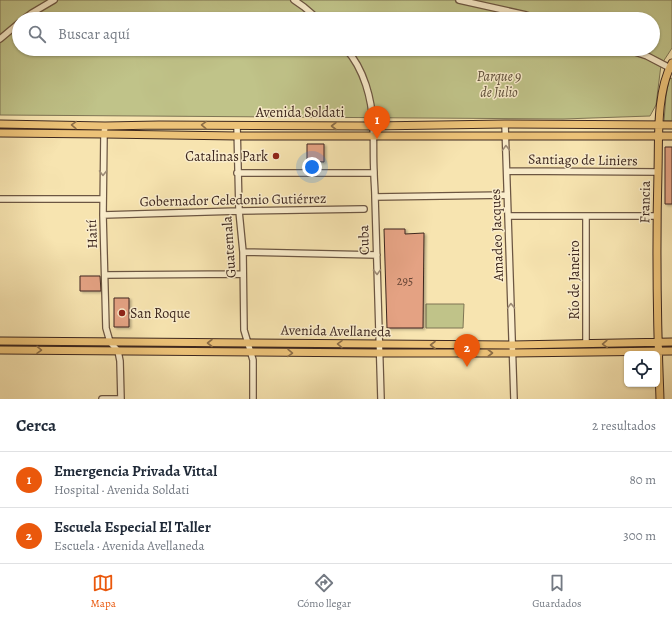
<!DOCTYPE html>
<html lang="es">
<head>
<meta charset="utf-8">
<style>
  body { margin:0; font-family:Alegreya,serif; background:#f2f2f3; color:#1f2937 }
  .controls { position:absolute; right:12px; bottom:12px; display:grid; overflow:hidden; border-radius:6px; box-shadow:0 1px 3px #0004 }
  .controls button { width:36px; height:36px; display:grid; place-items:center; padding:0; border:0; border-bottom:1px solid #e0e1e3; background:#fff; color:#1f2937; font:20px sans-serif }
  .you { position:absolute; left:312px; top:167px; width:14px; height:14px; margin:-10px; border:3px solid #fff; border-radius:50%; background:#1a73e8; box-shadow:0 0 0 6px #1a73e833 }
  .badge { display:grid; place-items:center; width:26px; height:26px; border-radius:50%; background:#ea580c; color:#fff; font-size:13px; font-weight:700 }
  .pin { position:absolute; translate:-50% -33px; filter:drop-shadow(0 1px 2px #0008) }
  .pin::after { content:''; position:absolute; top:21px; width:14px; height:12px; background:inherit; clip-path:polygon(0 0,100% 0,50% 100%) }
  .list { margin:0; padding:0; list-style:none }
  h2 { display:flex; justify-content:space-between; align-items:center; height:52px; margin:0; padding:0 16px; font-size:17px }
  h2 small { font-size:13px; font-weight:400; color:#747a83 }
  .list li { display:grid; grid-template-columns:26px 1fr auto; gap:12px; align-items:center; box-sizing:border-box; height:56px; padding:0 16px; border-top:1px solid #e0e1e3 }
  .list b { display:block; font-size:15px; white-space:nowrap }
  .list p { margin:0; font-size:13px; white-space:nowrap; color:#747a83 }
  .list em { font-size:13px; font-style:normal; color:#747a83 }
  .icon { flex:none; width:22px; height:22px; fill:none; stroke:currentColor; stroke-width:2; stroke-linecap:round; stroke-linejoin:round }
  .map { position:relative; flex:none; width:672px; height:399px; overflow:hidden }
  .search { position:absolute; background:#fff; box-shadow:0 1px 3px #0004; left:12px; right:12px; top:12px; height:44px; display:flex; align-items:center; gap:10px; box-sizing:border-box; padding:0 14px; border-radius:22px; color:#747a83; font-size:15px }
  .sheet { height:164px; background:#fff }
  nav { display:flex; justify-content:space-around; align-items:center; box-sizing:border-box; height:56px; border-top:1px solid #e0e1e3; background:#fff; font-size:11px; color:#747a83 }
  nav a { display:grid; justify-items:center; gap:2px }
  nav .on { color:#ea580c }
  .map>svg:first-child { display:block }
  .green { fill:#c0c389; stroke:#7e7554; fill-rule:evenodd }
  .building { fill:#e4a283; stroke:#3d271e; filter:url(#shadow) }
  .lines { fill:none; stroke-linecap:round; stroke-linejoin:round }
  .minor-casing { stroke:#6c5642; stroke-width:8 }
  .major-casing { stroke:#3d271e; stroke-width:9 }
  .minor { stroke:#faedcc; stroke-width:5.5 }
  .major { stroke:#ecc278; stroke-width:7 }
  .oneway { stroke:#8c6d46 }
  .oneway2 { stroke:#9c8a75 }
  .poi-dot { fill:#8f2418; stroke:#faedcc; stroke-width:1.5 }
  .labels { text-anchor:middle; dominant-baseline:central; stroke-width:3; stroke-linejoin:round; paint-order:stroke }
  .number-label { font-size:12px; fill:#674637 }
  .park-label { font-size:14px; font-style:italic; fill:#5e4e39; stroke:#faedcc }
  .street-label { font-size:14px; fill:#3d271e; stroke:#faedcc }
  .poi-label { font-size:14px; fill:#3d271e; stroke:#faedcc; text-anchor:end }
</style>
</head>
<body>
<div class="map">
<svg width="672" height="399" viewBox="0 0 672 399">
  <defs>
    <filter id="shadow"><feDropShadow dx="2" dy="1.5" stdDeviation="1" flood-color="#0004"/></filter>
  </defs>
  <rect width="100%" height="100%" fill="#f7e4b0"/>
  <filter id="stains"><feTurbulence type="fractalNoise" baseFrequency=".005" numOctaves="4"/><feColorMatrix values="0 0 0 0 .2 0 0 0 0 .09 0 0 0 0 .02 0 0 0 .5 -.17"/></filter>
  <radialGradient id="worn" r=".72"><stop offset=".6" stop-color="#630" stop-opacity="0"/><stop offset="1" stop-color="#630" stop-opacity=".3"/></radialGradient>
  <!-- green -->
  <path class="green" d="M0,0H672V48L661,65L656,105L650,116L563,119L0,115ZM19,19H653V49H19Z
    M672,78V121H664L666,96L669,79Z
    M426,304H464L463,328H426Z"/>
  <!-- building -->
  <path class="building" d="M307,144H324V162L307,161Z
    M665,147H672V204H665Z
    M384,229H405V234L424,233L423,328H387Z
    M80,276H100L101,291H80Z
    M114,298H129V327H114Z"/>
  <g class="lines">
    <!-- minor casing -->
    <g class="minor-casing">
      <path id="minor" d="M294,0L304,7L318,19
        M459,0L526,15L539,19
        M24,19L32,13L54,0
        M0,39L19,23
        M346,49C364,69 372,99 373,126C374,141 373,157 374,172C374,180 375,189 375,197L381,399
        M626,49L647,56L672,69
        M505,124L514,399
        M237,125L239,211L243,252L244,330L253,360V399
        M105,126L104,134L103,215L106,328L110,342L118,351L120,361L121,399
        M507,171L658,172
        M237,173H374
        M375,197L507,195
        M0,199H103
        M103,215L239,211L364,209
        M508,216H657
        M243,252L377,255
        M105,275L243,274
        M586,344V216
        M102,399H121"/>
    </g>
    <!-- major casing -->
    <g class="major-casing">
      <path id="major" d="M0,124L105,126L159,125L373,126L505,124L672,125
        M0,133L104,134L237,136H672
        M0,341L512,345L672,342
        M0,350L379,353H513L672,351
        M660,399C657,323 656,247 658,171C659,138 656,93 672,63"/>
    </g>
    <!-- minor -->
    <use href="#minor" class="minor"/>
    <!-- major -->
    <use href="#major" class="major"/>
  </g>
  <!-- one-way arrows -->
  <defs><path id="oneway-chevron" d="M-2-3.5L2.5 0L-2 3.5" fill="none" stroke-width="1.6" stroke-linecap="round" stroke-linejoin="round"/></defs>
  <g class="oneway">
    <use href="#oneway-chevron" transform="translate(74 125) rotate(-179)"/>
    <use href="#oneway-chevron" transform="translate(204 125) rotate(-179)"/>
    <use href="#oneway-chevron" transform="translate(334 126) rotate(-180)"/>
    <use href="#oneway-chevron" transform="translate(210 343) rotate(-180)"/>
    <use href="#oneway-chevron" transform="translate(340 344) rotate(-179)"/>
    <use href="#oneway-chevron" transform="translate(605 344) rotate(178)"/>
    <use href="#oneway-chevron" transform="translate(433 345) rotate(-180)"/>
    <use href="#oneway-chevron" transform="translate(39 350) rotate(1)"/>
    <use href="#oneway-chevron" transform="translate(290 353) rotate(1)"/>
    <use href="#oneway-chevron" transform="translate(490 353)"/>
  </g>
  <g class="oneway2">
    <use href="#oneway-chevron" transform="translate(506 148) rotate(-92)"/>
    <use href="#oneway-chevron" transform="translate(103 173) rotate(91)"/>
    <use href="#oneway-chevron" transform="translate(377 272) rotate(88)"/>
    <use href="#oneway-chevron" transform="translate(511 306) rotate(-92)"/>
  </g>
  <!-- markers -->
  <g class="poi-dot">
    <circle cx="276" cy="156" r="4"/>
    <circle cx="122" cy="313" r="4"/>
  </g>
  <g class="labels">
    <!-- number labels -->
    <g class="number-label">
      <text x="405" y="281">295</text>
    </g>
    <!-- park labels -->
    <g class="park-label">
      <text x="499" y="76">Parque 9<tspan x="499" dy="16">de Julio</tspan></text>
    </g>
    <!-- street labels -->
    <g class="street-label">
      <text x="300" y="112">Avenida Soldati</text>
      <text transform="translate(583 160) rotate(1)">Santiago de Liniers</text>
      <text transform="translate(233 200) rotate(-1)">Gobernador Celedonio Gutiérrez</text>
      <text transform="translate(645 202) rotate(-89)">Francia</text>
      <text transform="translate(92 234) rotate(-92)">Haití</text>
      <text transform="translate(497 235) rotate(-92)">Amadeo Jacques</text>
      <text transform="translate(364 240) rotate(-91)">Cuba</text>
      <text transform="translate(229 247) rotate(-94)">Guatemala</text>
      <text transform="translate(574 280) rotate(-90)">Río de Janeiro</text>
      <text transform="translate(336 331) rotate(1)">Avenida Avellaneda</text>
    </g>
    <!-- poi labels -->
    <g class="poi-label">
      <text x="268" y="156">Catalinas Park</text>
      <text x="130" y="313" text-anchor="start">San Roque</text>
    </g>
  </g>
  <rect width="100%" height="100%" filter="url(#stains)"/>
  <rect width="100%" height="100%" fill="url(#worn)"/>
</svg>
<div class="controls">
<button><svg class="icon" aria-label="locate" viewBox="0 0 24 24"><circle cx="12" cy="12" r="6"/><path d="M12 2v4M12 18v4M2 12h4M18 12h4"/></svg></button>
</div>
<div class="you"></div>
<div class="pin badge" style="left:377px;top:139px">1</div>
<div class="pin badge" style="left:467px;top:367px">2</div>
<div class="search"><svg class="icon" aria-label="search" viewBox="0 0 24 24"><circle cx="10" cy="10" r="6"/><path d="M15 15l6 6"/></svg>Buscar aquí</div>
</div>
<section class="sheet">
<h2>Cerca<small>2 resultados</small></h2>
<ul class="list">
<li><span class="badge">1</span><div><b>Emergencia Privada Vittal</b><p>Hospital · Avenida Soldati</p></div><em>80 m</em></li>
<li><span class="badge">2</span><div><b>Escuela Especial El Taller</b><p>Escuela · Avenida Avellaneda</p></div><em>300 m</em></li>
</ul>
</section>
<nav>
<a class="on"><svg class="icon" aria-label="map" viewBox="0 0 24 24"><path d="M3 6l6-2 6 2 6-2v14l-6 2-6-2-6 2zM9 4v14M15 6v14"/></svg>Mapa</a>
<a><svg class="icon" aria-label="directions" viewBox="0 0 24 24"><path d="M12 3l9 9-9 9-9-9zM9 14v-3h6M13 9l2 2-2 2"/></svg>Cómo llegar</a>
<a><svg class="icon" aria-label="saved" viewBox="0 0 24 24"><path d="M7 4h10v16l-5-4-5 4z"/></svg>Guardados</a>
</nav>
</body>
</html>
